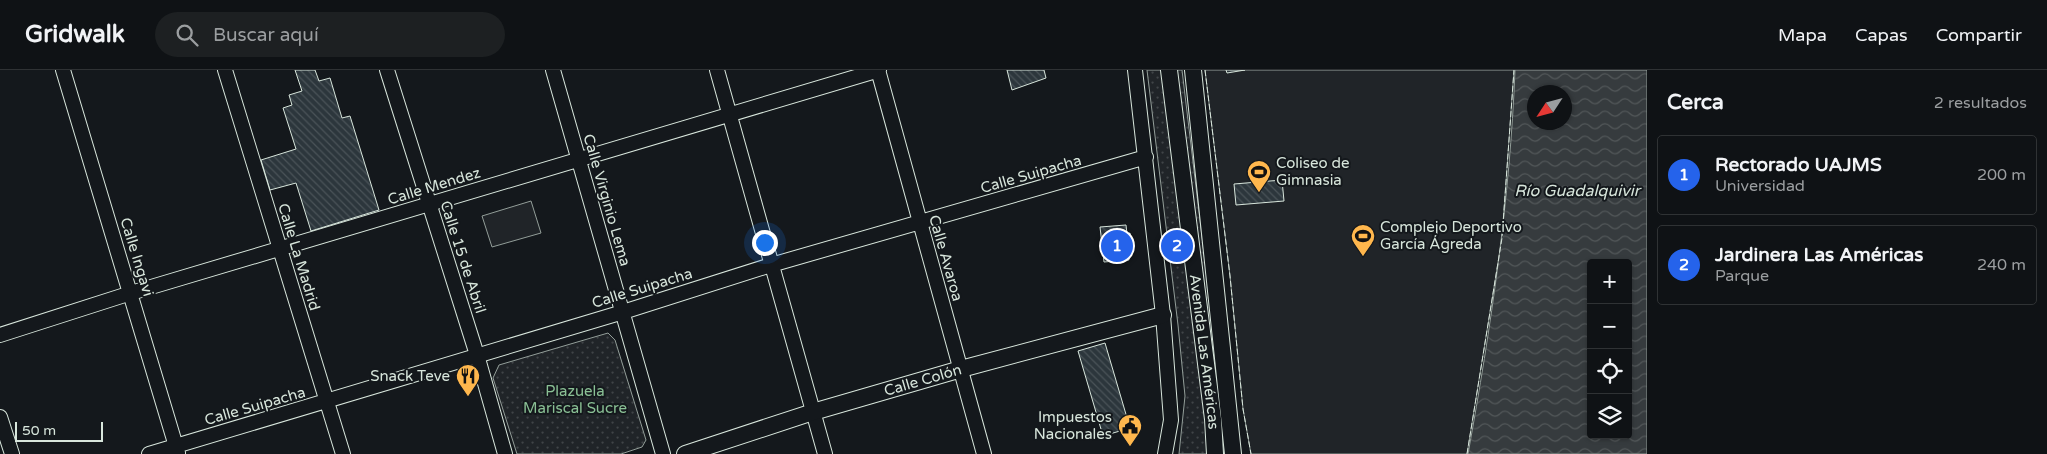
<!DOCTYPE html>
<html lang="es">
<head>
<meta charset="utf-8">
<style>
  body { margin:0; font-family:"Varela Round",sans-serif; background:#1d2022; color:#f1f3f6 }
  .controls { position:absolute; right:15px; bottom:15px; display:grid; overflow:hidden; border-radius:5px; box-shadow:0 1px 4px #0004 }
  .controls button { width:45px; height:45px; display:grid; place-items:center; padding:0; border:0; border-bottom:1px solid #2f3234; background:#0f1215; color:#f1f3f6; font:25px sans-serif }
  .compass { position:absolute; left:1527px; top:15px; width:45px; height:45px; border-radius:50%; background:#0f1215; box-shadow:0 1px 4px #0004; rotate:234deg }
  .scale { position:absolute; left:15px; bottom:12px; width:88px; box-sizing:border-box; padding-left:5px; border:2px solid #d8e6dc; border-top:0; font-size:14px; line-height:18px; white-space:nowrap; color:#d8e6dc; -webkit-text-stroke:4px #14181c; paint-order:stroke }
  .you { position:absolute; left:764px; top:172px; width:18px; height:18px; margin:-12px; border:4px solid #fff; border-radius:50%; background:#1a73e8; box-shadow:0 0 0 8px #1a73e833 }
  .badge { display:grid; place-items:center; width:32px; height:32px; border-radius:50%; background:#2563eb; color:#fff; font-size:16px; font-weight:700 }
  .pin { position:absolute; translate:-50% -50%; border:2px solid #fff; box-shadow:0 1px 5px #0006 }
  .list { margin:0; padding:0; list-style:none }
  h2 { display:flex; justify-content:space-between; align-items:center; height:65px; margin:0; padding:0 20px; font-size:21px }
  h2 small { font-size:16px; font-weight:400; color:#9b9ea0 }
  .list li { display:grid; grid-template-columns:32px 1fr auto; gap:15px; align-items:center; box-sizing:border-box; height:80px; margin:0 10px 10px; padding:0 10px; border:1px solid #2f3234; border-radius:5px }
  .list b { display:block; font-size:19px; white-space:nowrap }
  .list p { margin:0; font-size:16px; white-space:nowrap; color:#9b9ea0 }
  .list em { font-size:16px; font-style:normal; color:#9b9ea0 }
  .icon { flex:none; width:28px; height:28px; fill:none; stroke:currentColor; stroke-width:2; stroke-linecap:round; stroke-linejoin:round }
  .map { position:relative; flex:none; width:1647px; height:384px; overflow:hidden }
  header { display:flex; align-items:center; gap:30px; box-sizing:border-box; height:70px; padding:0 25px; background:#0f1215; border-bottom:1px solid #2f3234 }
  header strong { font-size:24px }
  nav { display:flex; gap:28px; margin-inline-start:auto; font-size:18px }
  .search { width:350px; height:45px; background:#1d2022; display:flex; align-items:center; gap:12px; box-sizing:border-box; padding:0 18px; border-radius:28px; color:#9b9ea0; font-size:19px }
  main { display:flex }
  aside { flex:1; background:#0f1215 }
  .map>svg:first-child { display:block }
  .grass { fill:url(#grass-dots); stroke:#939e99 }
  .garden { fill:#202428; stroke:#939e99 }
  .water { fill:url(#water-waves); stroke:#939e99; fill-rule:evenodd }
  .building { fill:url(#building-back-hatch); stroke:#d8e6dc }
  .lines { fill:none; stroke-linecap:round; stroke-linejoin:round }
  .minor-casing { stroke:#d8e6dc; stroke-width:16 }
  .major-casing { stroke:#d8e6dc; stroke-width:18 }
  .minor { stroke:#14181c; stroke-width:14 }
  .major { stroke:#14181c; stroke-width:16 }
  .fence { stroke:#d8e6dc; stroke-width:1; stroke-dasharray:6 2.5; stroke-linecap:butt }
  .labels { text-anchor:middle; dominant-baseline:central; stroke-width:4; stroke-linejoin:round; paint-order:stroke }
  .poi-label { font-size:15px; fill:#d8e6dc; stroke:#14181c; text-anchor:start }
  .street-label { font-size:15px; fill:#d8e6dc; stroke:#14181c }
  .park-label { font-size:15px; fill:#8ac095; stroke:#14181c }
  .water-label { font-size:16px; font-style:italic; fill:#d8e6dc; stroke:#14181c }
</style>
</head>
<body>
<header>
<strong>Gridwalk</strong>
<div class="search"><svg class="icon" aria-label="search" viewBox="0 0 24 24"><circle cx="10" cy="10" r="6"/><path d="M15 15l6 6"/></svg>Buscar aquí</div>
<nav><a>Mapa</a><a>Capas</a><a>Compartir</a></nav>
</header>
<main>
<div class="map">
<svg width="1647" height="384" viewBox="0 0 1647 384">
  <defs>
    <pattern id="grass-dots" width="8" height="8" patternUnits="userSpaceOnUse" patternTransform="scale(1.25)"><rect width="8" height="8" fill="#202428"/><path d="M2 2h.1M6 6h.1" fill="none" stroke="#404447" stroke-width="1.8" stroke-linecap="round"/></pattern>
    <pattern id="water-waves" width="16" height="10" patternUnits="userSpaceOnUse" patternTransform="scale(1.25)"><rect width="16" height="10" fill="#363b3e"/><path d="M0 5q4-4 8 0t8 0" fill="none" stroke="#525759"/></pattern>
    <pattern id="building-back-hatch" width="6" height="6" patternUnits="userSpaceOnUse" patternTransform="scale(1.25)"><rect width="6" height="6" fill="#2c363c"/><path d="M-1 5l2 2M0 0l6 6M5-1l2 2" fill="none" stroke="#4a5358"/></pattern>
  </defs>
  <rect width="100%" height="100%" fill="#14181c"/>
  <!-- grass -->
  <path class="grass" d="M1147,0H1164L1211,384H1179L1185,326L1178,255Z
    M1176,0H1182L1228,384H1221Z
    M608,263L615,270L646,370L642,377L621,384H517L493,308L499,295Z"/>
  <!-- garden -->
  <path class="garden" d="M1205,0H1514L1502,168L1467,384H1251L1243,339L1230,206Z
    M531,131L541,163L492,177L482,146Z"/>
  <!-- water -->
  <path class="water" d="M1515,0H1647V384H1468C1491,257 1510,129 1515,0ZM1534,22H1564V52H1534ZM1591,193H1628V365H1591Z"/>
  <!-- building -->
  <path class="building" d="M295,0H315L319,11L330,8L342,48L350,46L379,140L311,161L296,113L270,120L261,90L296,79L283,38L292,35L289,25L302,21Z
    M1007,0H1044L1046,8L1012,20Z
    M1226,0H1245L1227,3Z
    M1282,110L1284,131L1236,135L1234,114Z
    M1126,155L1127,164L1130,163L1131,172L1132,180L1128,181L1129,190L1104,192L1100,157Z
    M1105,273L1130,358L1103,366L1078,281Z"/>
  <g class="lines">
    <!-- minor casing -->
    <g class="minor-casing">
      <path id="minor" d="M63,0L178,383
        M225,0L343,384
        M387,0L477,285L505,384
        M553,0L663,384
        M717,0L825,384
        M878,0L984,384
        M1135,0L1163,245L1171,350L1165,384
        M0,265L131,223L879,0
        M0,347L12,384
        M149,384L623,242L771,195L1146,87"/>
    </g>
    <!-- major casing -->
    <g class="major-casing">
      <g id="major">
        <path id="s1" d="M1169,0L1213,349L1215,384"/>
        <path d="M1193,0L1233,384"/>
        <path id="s2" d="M685,384L813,342L961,299L1163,245"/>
      </g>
    </g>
    <!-- minor -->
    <use href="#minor" class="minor"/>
    <!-- major -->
    <use href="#major" class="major"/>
    <!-- fence -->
    <path class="fence" d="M1205,0L1230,206L1243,339L1251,384
      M1467,384L1502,168L1514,0"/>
  </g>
  <!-- icons -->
  <defs>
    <g id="stadium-pin" transform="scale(1.25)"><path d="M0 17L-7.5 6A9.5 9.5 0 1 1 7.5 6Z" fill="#ffb74d" stroke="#14181c"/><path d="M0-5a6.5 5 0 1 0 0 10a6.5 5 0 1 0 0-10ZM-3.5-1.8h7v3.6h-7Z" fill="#111"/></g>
    <g id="restaurant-pin" transform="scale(1.25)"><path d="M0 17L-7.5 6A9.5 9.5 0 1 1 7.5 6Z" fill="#ffb74d" stroke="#14181c"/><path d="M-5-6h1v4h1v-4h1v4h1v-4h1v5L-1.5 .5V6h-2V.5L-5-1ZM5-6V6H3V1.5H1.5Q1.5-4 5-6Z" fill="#111"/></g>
    <g id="civic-pin" transform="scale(1.25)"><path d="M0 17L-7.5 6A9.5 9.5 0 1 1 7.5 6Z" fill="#ffb74d" stroke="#14181c"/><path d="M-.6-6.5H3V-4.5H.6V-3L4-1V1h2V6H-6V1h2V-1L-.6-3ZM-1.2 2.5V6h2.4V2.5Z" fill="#111"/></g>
  </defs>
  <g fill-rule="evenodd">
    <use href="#stadium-pin" x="1259" y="102"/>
    <use href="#stadium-pin" x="1363" y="166"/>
    <use href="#restaurant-pin" x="468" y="306"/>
    <use href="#civic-pin" x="1130" y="356"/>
  </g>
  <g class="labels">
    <!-- poi labels -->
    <g class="poi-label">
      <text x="1276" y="93">Coliseo de<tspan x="1276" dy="17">Gimnasia</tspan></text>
      <text x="1380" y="157">Complejo Deportivo<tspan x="1380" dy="17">García Ágreda</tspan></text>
      <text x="450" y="306" text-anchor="end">Snack Teve</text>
      <text x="1112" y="347" text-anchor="end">Impuestos<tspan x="1112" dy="17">Nacionales</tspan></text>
    </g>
    <!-- street labels -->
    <g class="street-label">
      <text transform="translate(1031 104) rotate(-16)">Calle Suipacha</text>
      <text transform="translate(434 116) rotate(-17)">Calle Mendez</text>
      <text transform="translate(607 130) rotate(74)">Calle Virginio Lema</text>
      <text transform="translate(137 187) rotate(73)">Calle Ingavi</text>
      <text transform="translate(299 187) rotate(73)">Calle La Madrid</text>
      <text transform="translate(463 187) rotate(72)">Calle 15 de Abril</text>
      <text transform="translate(946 188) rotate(74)">Calle Avaroa</text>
      <text transform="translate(642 218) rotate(-17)">Calle Suipacha</text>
      <text stroke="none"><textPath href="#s1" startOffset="284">Avenida Las Américas</textPath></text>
      <text stroke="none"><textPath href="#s2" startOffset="249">Calle Colón</textPath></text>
      <text transform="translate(255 336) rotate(-16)">Calle Suipacha</text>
    </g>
    <!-- park labels -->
    <g class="park-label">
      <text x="575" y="321">Plazuela<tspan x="575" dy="17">Mariscal Sucre</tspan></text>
    </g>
    <!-- water labels -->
    <g class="water-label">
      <text x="1577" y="121">Río Guadalquivir</text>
    </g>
  </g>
</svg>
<div class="controls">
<button>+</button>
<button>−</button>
<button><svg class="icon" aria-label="locate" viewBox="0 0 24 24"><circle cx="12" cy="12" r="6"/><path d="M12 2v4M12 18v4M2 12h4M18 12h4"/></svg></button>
<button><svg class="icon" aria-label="layers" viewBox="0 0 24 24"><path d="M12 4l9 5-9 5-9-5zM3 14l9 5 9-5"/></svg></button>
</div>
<svg class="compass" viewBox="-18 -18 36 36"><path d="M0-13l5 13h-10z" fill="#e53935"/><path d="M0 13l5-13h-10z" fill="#9b9ea0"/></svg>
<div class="scale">50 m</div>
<div class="you"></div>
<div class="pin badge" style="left:1117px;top:176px">1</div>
<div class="pin badge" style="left:1177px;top:176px">2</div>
</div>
<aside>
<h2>Cerca<small>2 resultados</small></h2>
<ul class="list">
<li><span class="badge">1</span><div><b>Rectorado UAJMS</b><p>Universidad</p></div><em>200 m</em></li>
<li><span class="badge">2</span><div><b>Jardinera Las Américas</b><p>Parque</p></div><em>240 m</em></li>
</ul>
</aside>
</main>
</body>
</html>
